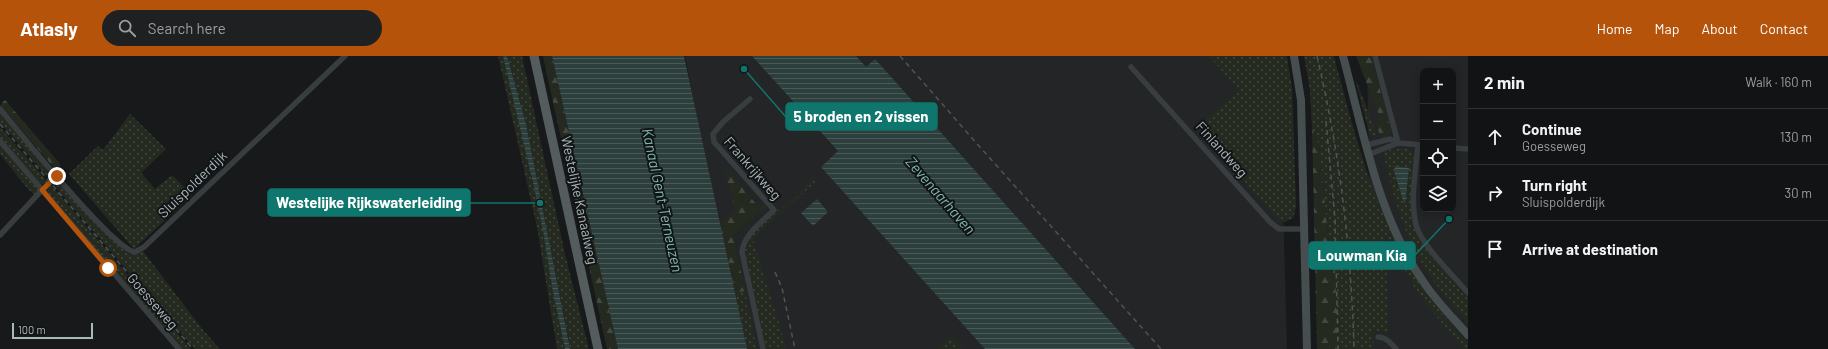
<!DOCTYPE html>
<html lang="en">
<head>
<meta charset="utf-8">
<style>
  body { margin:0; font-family:Barlow,sans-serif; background:#1e2022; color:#f1f3f6 }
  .controls { position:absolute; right:12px; top:12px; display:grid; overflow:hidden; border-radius:8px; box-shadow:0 2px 10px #0003 }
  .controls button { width:36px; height:36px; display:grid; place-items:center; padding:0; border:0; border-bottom:1px solid #303234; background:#111314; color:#f1f3f6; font:20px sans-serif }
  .scale { position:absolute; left:12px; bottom:10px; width:81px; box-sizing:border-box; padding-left:4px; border:2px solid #a9b8bb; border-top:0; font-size:11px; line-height:14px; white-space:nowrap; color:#a9b8bb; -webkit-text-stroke:3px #121415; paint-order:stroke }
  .stop { position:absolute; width:12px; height:12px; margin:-9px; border:3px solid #b45309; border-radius:50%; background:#fff }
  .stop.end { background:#b45309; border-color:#fff; box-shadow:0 1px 4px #0008 }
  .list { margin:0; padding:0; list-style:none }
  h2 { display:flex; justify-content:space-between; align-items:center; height:52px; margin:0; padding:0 16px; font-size:17px }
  h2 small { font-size:13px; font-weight:400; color:#9c9ea0 }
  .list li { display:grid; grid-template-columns:26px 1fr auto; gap:12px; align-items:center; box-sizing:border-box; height:56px; padding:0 16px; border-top:1px solid #303234 }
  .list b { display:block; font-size:15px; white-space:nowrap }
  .list p { margin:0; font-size:13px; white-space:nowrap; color:#9c9ea0 }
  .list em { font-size:13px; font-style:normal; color:#9c9ea0 }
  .icon { flex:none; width:22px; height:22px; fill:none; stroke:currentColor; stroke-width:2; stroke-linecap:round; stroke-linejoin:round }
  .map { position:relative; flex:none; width:1468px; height:293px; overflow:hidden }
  header { display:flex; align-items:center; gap:24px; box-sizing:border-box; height:56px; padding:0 20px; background:#b45309; color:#fff }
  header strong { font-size:19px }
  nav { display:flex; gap:22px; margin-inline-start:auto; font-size:14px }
  .search { width:280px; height:36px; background:#1e2022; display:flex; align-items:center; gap:10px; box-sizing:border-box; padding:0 14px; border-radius:22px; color:#9c9ea0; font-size:15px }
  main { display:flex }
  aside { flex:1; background:#111314 }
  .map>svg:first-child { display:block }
  .built { fill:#232527; fill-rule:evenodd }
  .grass { fill:url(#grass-dots) }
  .forest { fill:url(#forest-firs) }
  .water { fill:url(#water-rules) }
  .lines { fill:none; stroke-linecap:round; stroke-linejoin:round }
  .street { stroke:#383d3f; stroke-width:5.5 }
  .secondary { stroke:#464e4f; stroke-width:8 }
  .primary { stroke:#545c5e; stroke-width:9 }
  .rail { stroke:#4d5556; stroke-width:1.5; stroke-dasharray:5 4; stroke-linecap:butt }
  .route { stroke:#b45309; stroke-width:5 }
  .labels { text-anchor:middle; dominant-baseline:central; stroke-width:4; stroke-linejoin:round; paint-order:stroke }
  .street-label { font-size:14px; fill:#a9b8bb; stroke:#121415 }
  .water-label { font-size:15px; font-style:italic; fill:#7db8b2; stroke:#121415 }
  .leader { fill:none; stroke:#0f766e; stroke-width:1.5 }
  .callout-dot { fill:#0f766e; stroke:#121415; stroke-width:1.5 }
  .callout { fill:#0f766e; stroke:#0f766e; stroke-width:1.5 }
  .callout-label { font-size:15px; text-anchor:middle; font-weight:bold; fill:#fff }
</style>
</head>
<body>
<header>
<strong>Atlasly</strong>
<div class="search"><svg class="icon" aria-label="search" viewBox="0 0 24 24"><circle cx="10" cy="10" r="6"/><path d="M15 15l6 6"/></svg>Search here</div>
<nav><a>Home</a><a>Map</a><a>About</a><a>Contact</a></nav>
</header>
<main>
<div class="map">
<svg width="1468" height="293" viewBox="0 0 1468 293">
  <defs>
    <pattern id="grass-dots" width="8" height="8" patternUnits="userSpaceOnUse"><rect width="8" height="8" fill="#252a21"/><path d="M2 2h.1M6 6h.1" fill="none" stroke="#42473f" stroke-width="1.8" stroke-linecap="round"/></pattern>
    <pattern id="forest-firs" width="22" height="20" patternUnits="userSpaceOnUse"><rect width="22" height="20" fill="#252a21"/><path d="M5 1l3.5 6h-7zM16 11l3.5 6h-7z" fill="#42473f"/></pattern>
    <pattern id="water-rules" width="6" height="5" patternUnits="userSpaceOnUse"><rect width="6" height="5" fill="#2c3f3d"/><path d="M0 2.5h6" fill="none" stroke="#485957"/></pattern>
  </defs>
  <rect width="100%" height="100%" fill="#17191a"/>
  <!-- built -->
  <path class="built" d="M685,0H1279L1287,293H741Z
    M1364,0H1468V293H1373L1367,10ZM1423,15H1453V153H1423Z"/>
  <!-- grass -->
  <path class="grass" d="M498,0H503C518,59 532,119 544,179C551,217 556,255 565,293H557L537,171Z
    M507,0H522L565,198L589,293H570L526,68Z
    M1209,0H1287L1292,32L1296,151L1293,162L1284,166L1280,165L1197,72L1239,34Z
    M1304,0H1334C1356,84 1378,173 1431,244C1442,259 1456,273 1468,288V293H1464L1427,249L1413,229L1386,178L1388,279L1382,275H1373L1374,293H1338L1335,213L1329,189L1319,88L1312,73L1310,35Z
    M1355,22L1373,68L1376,81L1371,79L1369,76Z
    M0,56L52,116L53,121L50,124L0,66Z
    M130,58L166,93L141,117L155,133L172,119L192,139L134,193L69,118L98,90L103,94Z
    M0,71L48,126L41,129L0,83Z
    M0,88L38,132V136L35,139L27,132L0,98Z
    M1401,92L1411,93L1415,99L1411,158L1414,171L1428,196L1468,243V267C1447,243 1424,216 1411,187C1398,159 1390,126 1383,96L1392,93Z
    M813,124L816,125L753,183C764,220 777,256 786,293H766C763,275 742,200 746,188C750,177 801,135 813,124Z
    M56,125H59L103,175L131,198L143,195L203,274L220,293H195L52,127Z
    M50,128L191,293H180L46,135Z
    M745,235L757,293H747L735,237Z
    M949,281H951L964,293H937Z"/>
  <!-- forest -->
  <path class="forest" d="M543,0H552L618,293H607Z
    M1356,0H1371L1391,74V77L1384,82L1380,81L1377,69L1379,59Z
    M5,44L61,109L56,114L0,49Z
    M1312,73L1319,88L1329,189L1335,213L1338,293H1317Z
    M723,109L756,148H764L766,150L733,179L745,235L735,237L720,167L725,161L736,156Z"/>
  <!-- water -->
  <path class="water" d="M503,0H507L526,68L570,293H565L553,236L544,180L534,131Z
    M552,0H684L747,293H618Z
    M752,0H856L866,11L875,3L1135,293H985L821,111L838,95Z
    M1395,110L1409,112L1405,147H1404L1394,115Z
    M817,143L828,156L813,170L801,157Z"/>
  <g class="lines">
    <!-- street -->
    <path class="street" d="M1375,0L1398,87
      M1131,11L1270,166L1279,173H1304
      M750,43L723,66L713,78L714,86L774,154C762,166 744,178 742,196L763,293
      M0,53C20,77 113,193 135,196L144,191L345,0
      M0,85L179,293
      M1367,89L1390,83L1398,87L1423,89
      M1418,89C1416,114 1410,143 1416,169C1422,190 1453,219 1468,237
      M1453,92L1468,93
      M1370,98L1398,87
      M0,179L42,134L57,120
      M1378,281C1386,281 1391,287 1396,293"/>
    <!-- secondary -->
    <path class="secondary" d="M1294,0L1301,44L1307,293
      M1343,0C1364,78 1378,164 1427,231C1439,248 1454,263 1468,279"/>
    <!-- primary -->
    <path class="primary" d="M534,0L598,293"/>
    <!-- rail -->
    <path class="rail" d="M900,0L979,90L1161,293
      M1317,0C1340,99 1351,191 1354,293
      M1326,65L1335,163L1338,293
      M0,68L193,293
      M775,216L782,232L795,293"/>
  </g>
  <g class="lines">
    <!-- route -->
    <path class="route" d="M57,120L42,134L108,212"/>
  </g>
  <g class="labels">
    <!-- street labels -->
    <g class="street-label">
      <text transform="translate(1222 93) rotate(48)">Finlandweg</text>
      <text transform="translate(753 112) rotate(49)">Frankrijkweg</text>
      <text transform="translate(192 128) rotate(-44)">Sluispolderdijk</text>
      <text transform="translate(580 144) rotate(78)">Westelijke Kanaalweg</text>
      <text transform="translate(153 245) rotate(49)">Goesseweg</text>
    </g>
    <!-- water labels -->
    <g class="water-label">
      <text transform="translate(941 139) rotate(49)">Zevenaarhaven</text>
      <text transform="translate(663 144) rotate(78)">Kanaal Gent-Terneuzen</text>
    </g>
  </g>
  <!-- callouts -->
  <path class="leader" d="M744 13L786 61M540 147L470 147M1449 163L1415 199"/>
  <g class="callout-dot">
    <circle cx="744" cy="13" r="4"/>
    <circle cx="540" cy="147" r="4"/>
    <circle cx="1449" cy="163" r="4"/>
  </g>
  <g class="callout">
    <rect x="786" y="47" width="151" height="27" rx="4"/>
    <rect x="268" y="133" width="202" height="27" rx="4"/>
    <rect x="1309" y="186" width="106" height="27" rx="4"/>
  </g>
  <g class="callout-label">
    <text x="861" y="66">5 broden en 2 vissen</text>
    <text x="369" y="152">Westelijke Rijkswaterleiding</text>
    <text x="1362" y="205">Louwman Kia</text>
  </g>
</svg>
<div class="controls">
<button>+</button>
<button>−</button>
<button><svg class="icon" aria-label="locate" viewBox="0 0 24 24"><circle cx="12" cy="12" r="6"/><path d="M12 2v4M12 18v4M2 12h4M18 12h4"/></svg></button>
<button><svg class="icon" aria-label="layers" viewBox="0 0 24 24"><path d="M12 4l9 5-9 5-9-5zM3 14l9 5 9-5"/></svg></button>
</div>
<div class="scale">100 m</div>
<div class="stop" style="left:108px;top:212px"></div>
<div class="stop end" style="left:57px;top:120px"></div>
</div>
<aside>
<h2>2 min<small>Walk · 160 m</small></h2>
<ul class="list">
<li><svg class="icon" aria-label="ahead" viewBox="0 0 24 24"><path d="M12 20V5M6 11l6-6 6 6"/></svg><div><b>Continue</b><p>Goesseweg</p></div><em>130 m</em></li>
<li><svg class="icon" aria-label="right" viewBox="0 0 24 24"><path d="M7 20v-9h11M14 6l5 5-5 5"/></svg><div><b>Turn right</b><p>Sluispolderdijk</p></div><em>30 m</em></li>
<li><svg class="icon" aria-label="arrive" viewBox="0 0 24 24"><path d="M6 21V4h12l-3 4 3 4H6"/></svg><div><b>Arrive at destination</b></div></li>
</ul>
</aside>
</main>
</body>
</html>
